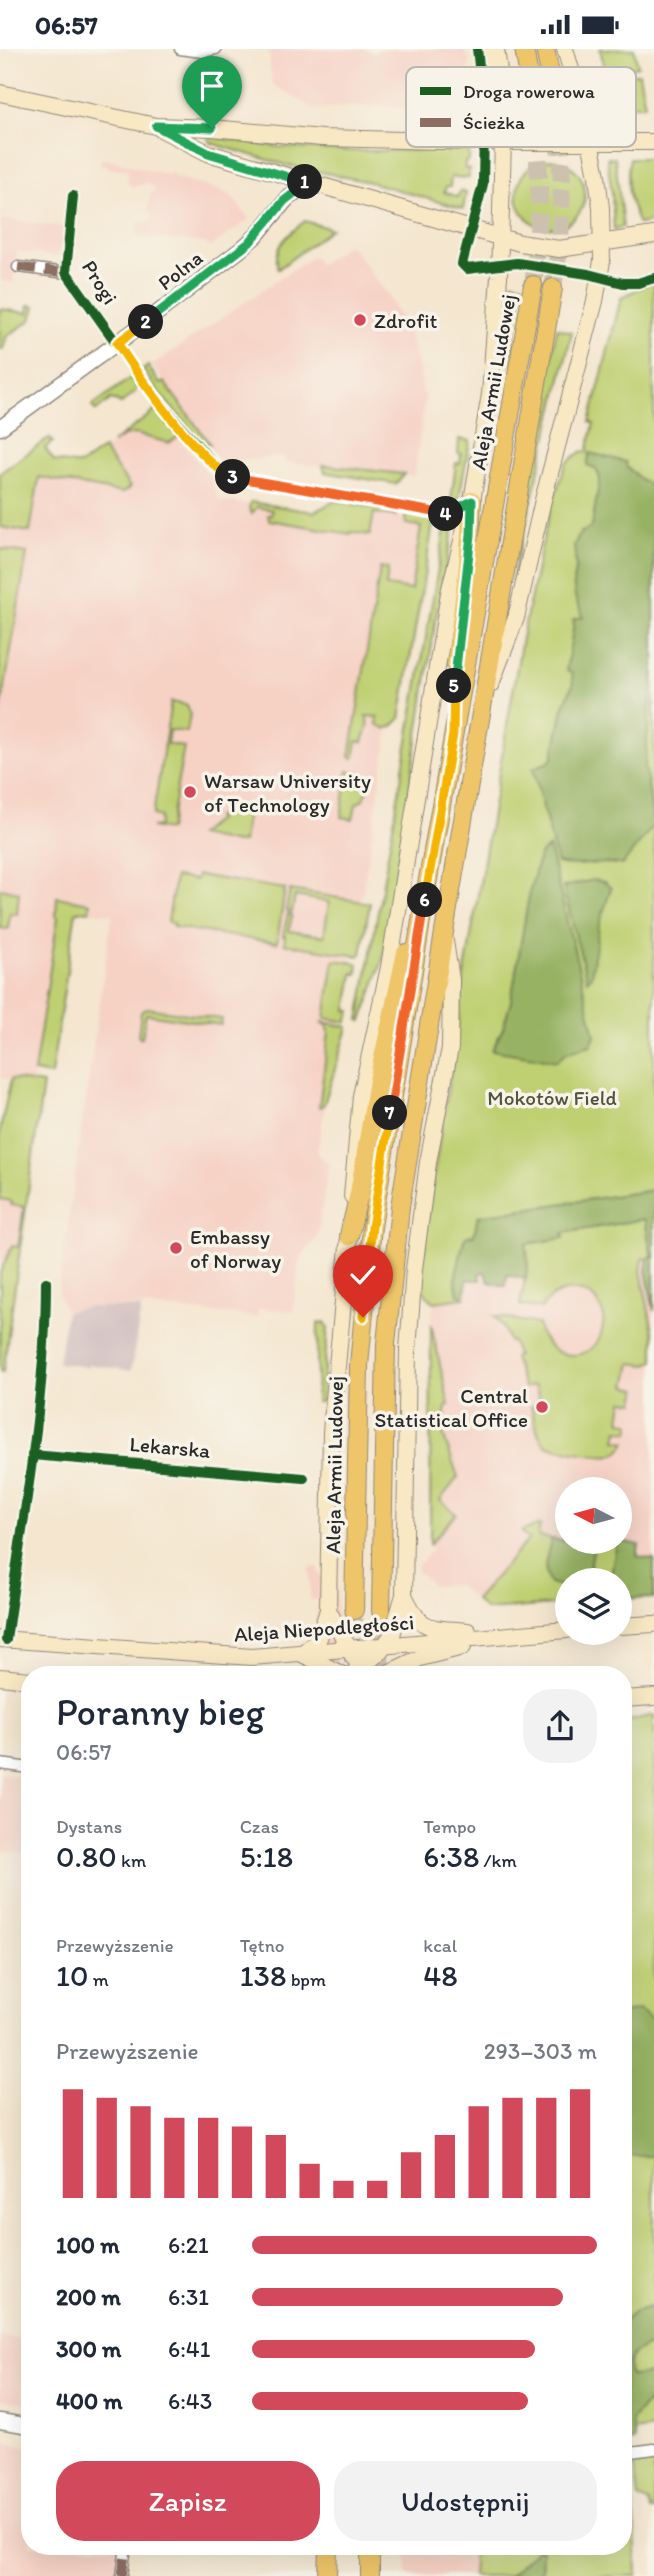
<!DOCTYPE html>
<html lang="pl">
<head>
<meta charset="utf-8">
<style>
	body { margin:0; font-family:Itim,sans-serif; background:#f2f2f3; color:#1f2937; height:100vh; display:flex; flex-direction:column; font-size:26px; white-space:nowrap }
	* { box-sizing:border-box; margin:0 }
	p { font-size:23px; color:#747a83 }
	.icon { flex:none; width:38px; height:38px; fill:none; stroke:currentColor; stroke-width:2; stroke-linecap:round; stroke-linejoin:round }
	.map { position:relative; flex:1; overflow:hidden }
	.details { position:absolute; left:21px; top:1617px; width:611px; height:889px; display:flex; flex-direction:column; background:#fff; border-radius:28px; box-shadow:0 7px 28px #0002 }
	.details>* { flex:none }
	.needle { width:46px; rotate:276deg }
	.tools { position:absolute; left:555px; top:1428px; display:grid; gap:14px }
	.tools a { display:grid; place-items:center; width:77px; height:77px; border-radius:50%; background:#fff; box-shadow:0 7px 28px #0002; font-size:35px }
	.pin { position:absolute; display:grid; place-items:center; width:60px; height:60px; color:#fff; margin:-72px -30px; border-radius:50% 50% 50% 0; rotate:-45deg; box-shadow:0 0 7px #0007 }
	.pin .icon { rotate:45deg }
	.km { position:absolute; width:35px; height:35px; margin:-18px; border-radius:50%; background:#222; color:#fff; font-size:19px; line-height:35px; text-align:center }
	.round { display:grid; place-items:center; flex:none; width:74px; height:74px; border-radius:28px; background:#f2f2f3 }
	.head { display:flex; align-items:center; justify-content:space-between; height:119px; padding:0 35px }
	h1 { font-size:38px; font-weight:600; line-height:52px }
	.figures { display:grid; grid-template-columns:repeat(3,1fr); gap:10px; height:119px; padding:7px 35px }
	.figures div { display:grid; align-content:center }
	.figures b { font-size:30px; font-weight:600 }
	.figures small { font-size:19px; font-weight:400 }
	.figures p { font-size:19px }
	.chart { height:196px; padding:14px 35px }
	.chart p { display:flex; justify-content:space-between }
	.chart svg { width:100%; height:126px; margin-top:7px; stroke:#d1495b; stroke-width:6 }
	.button { display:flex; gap:14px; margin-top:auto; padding:14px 35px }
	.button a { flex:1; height:80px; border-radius:28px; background:#d1495b; color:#fff; font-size:28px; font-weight:600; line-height:80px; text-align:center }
	.button a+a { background:#f2f2f3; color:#1f2937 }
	ul { padding:0 35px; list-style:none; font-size:23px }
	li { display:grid; grid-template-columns:112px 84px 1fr; align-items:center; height:52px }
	li i { height:18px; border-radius:9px; background:#d1495b }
	.status { display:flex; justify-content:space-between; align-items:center; height:49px; padding:0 35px; background:#fff; direction:ltr }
	.status svg { height:19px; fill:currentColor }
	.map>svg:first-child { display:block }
</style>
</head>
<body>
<div class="status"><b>06:57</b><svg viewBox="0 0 49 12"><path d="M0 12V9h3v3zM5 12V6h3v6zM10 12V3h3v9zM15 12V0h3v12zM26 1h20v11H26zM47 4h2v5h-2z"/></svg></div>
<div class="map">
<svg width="654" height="2527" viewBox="0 0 654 2527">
	<rect width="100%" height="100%" fill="#f7f3e8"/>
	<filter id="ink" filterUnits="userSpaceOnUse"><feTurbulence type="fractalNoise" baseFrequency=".0143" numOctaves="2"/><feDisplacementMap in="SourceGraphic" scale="14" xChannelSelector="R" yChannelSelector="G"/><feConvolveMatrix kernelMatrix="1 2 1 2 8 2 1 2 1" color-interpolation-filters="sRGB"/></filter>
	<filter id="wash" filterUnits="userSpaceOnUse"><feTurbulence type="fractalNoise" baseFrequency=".00686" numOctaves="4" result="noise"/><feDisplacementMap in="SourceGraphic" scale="28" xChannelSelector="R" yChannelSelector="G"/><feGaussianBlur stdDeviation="1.57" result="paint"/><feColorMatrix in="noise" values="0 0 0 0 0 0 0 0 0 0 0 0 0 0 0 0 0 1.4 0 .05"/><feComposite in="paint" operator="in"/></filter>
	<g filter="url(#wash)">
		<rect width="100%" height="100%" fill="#f4e6cf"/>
		<g fill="#f6d2c5">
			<path d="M268,0H365L376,5L379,0H463L470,12L469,19L461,28L468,31L470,35L453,50L433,58L407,59L378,56L314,60L272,35Z"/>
			<path d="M104,109L168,126L172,124L175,128L222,142L232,147L249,170L209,199L206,194L137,187L138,176L141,173L151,174L152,164L148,162L150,145L153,143L154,138L147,134L133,138L127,134L128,120H108V117L101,116L100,112Z"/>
			<path d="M0,170L64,178L58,208L17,202L13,234L0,231Z"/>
			<path d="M346,196L351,197L389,247L408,283L417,311L423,345H426L414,427L285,413V407L220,413L152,316L313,207L319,215Z"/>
			<path d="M135,385L169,394L179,387L212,431L218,451L335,467L337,458L422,472L369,806L317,1105L329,1115L317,1189L300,1209L293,1262L258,1260V1268L150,1258H87L66,1263L58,1245L112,865L58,860L33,1033L43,1035L3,1323L2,1326H0V1081L11,1031L0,1029V450L49,412L81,417L124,387Z"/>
			<path d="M654,1141V1511L637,1507L639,1496L620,1492V1440H567V1482L564,1493L538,1487L540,1477L475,1551L458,1536L434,1538L415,1520L433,1499L429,1495L431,1275L434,1253L464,1248L478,1167Z"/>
			<path d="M310,1518H319V1526L337,1528L336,1626H311L318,1551L310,1550Z"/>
			<path d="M0,1725L30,1729V1805L0,1801Z"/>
			<path d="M0,2287L30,2291L28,2354L0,2350Z"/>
			<path d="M0,2393L29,2398L30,2497H121L117,2527H0Z"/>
			<path d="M407,2497H474L472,2527H407Z"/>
		</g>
		<path fill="#d1bfbf" d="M87,1258L141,1259L131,1322L88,1315L87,1318L58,1314L66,1263Z"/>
		<g fill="#bfd072" stroke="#757e4e" stroke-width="2">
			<path d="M600,0H634L638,17L606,24Z"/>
			<path d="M639,24L645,56C625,58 613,49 608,30Z"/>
			<path d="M211,88L280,98L351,102L469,101V112L465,113V120H469V129L451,128L450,138H446L444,143L458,148L460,142L466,144L463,160L374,134L282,115L211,94L208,90Z"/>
			<path d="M607,109H615L623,178L614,180L612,144Z"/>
			<path d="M630,109H654V172L639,175C629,155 625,130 630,109Z"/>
			<circle cx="551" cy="145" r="34"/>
			<path d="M305,172L331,180L278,220C272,197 289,185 305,172Z"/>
			<path d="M654,231V1141L478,1167L464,1249L434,1253L426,1246L421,1235C428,1132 453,1031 464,928L522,589L540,504L551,458L566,414L582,402L587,403L594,375L590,373L621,249Z"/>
			<path d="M512,233L523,235L510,314L509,312Z"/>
			<path d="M29,256L35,257L31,271L7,287L3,300H0V260L28,264Z"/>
			<path d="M557,279L572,283L512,533L554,294Z"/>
			<path d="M148,317L160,335L164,333L210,395L203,394L162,348L143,321Z"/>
			<path d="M132,328L137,337L135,343L121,355L111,350L96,362L92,357Z"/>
			<path d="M156,361L179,387L169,394L135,385L124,387L112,394Z"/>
			<path d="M49,389L53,393L45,399L54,412L80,416L103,400L130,438L123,444L39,428L30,483L0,478V424Z"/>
			<path d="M459,390L470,392L459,449L454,458L450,460L456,414L460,415L461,405L458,404Z"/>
			<path d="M323,416L404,425L396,435L325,423Z"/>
			<path d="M335,452L393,462L396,467L374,464L370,486L351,483L350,485L269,471L268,466H271L272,461L257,458L252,465L249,459L251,453L314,463Z"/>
			<path d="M410,465L432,468L433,475L400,670C393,678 387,683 377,676L378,668L366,667C372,679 365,683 363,693L357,692L354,709L350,708L380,519L388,520L386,537L411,541L421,478L406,475L405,468Z"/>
			<path d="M456,467L438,556L383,910L362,972L359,971L446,474L447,470Z"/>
			<path d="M0,500L27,504L0,667Z"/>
			<path d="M171,653L187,656L190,664L187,683L169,681L167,695L184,698L169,781L151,778L159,777L160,768L153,766Z"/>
			<path d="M348,722L362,724L361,728L366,729C372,739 365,751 356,755L353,770L341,768Z"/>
			<path d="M225,760L247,763L243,793L236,794L198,786L217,771L216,769Z"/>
			<path d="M197,826L285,840L277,894L173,878L174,874L168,873L175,828L196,831Z"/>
			<path d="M0,839L19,843L17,865L10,864L8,880L0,879Z"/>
			<path d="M290,841L370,854L361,905L358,907L284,895L285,887H283L288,865L292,866L289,882L324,887L329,853L295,847L292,863L286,862Z"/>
			<path d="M57,848L90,854L89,862H76L51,1026L34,1023L58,868L56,867Z"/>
			<path d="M334,911L357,914L358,917L357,925L353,924L347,961L351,962L347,973L325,969Z"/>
			<path d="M147,959L222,970L221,976L146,965L142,989H140L138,987L141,963Z"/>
			<path d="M321,973L346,977L348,979L324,1055L321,1058H319L329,983L327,976Z"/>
			<path d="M11,1030L43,1035L3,1323L0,1322V1224L12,1197L18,1198L24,1158L11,1156V1152L0,1150V1081Z"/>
			<path d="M645,1170L652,1209L643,1210L641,1222L654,1287V1312L646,1316L631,1314L626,1337L638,1340L635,1353L623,1352L620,1371L631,1375L629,1383L618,1381L616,1391L626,1393C623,1399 618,1404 611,1406C604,1408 551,1401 544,1394C536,1386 534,1367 531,1358L541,1354L535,1336L524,1339L514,1309L517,1307L512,1292L509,1293L504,1279L494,1267L538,1275C544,1315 598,1317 603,1277C608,1240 559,1228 541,1260L520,1256L528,1214L525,1195L563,1189V1184Z"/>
			<path d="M325,1273L328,1278L321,1353H316L318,1274Z"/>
			<path d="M431,1275L449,1356L446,1358L442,1382L458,1428L440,1451L456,1465L430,1495Z"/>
			<path d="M540,1476L538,1487L563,1492L566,1482L567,1493L620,1492L639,1496L637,1507L654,1511V1549L620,1550V1531H567V1555L486,1561L475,1551L529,1490L523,1486L522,1482Z"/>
			<path d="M654,1666V2380L634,2383L635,2392L623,2394V1673Z"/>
			<path d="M654,2407V2462H651L649,2454L639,2450L633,2410Z"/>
			<path d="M623,2414L627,2420L635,2472L637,2527H541L542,2501L538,2499L509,2527H472L474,2497H623Z"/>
		</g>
		<g fill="#97b264" stroke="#616e48" stroke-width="2">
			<path d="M590,404L626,413V417L641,431L650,436L654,453V610L645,717L654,776L622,816C601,810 579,820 557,814L533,719L549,713L553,708L563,659L573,635L572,624L566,622L574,575L573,570L583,568L575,548L573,531L576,517L574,496L581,483L589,480L592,476L600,429L596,420L587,416Z"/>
			<path d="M549,798L595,986L591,996L567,1003L557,1012L492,1001L503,979L511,952L530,841L540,805Z"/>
			<path d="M593,831L604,833L611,839L599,877L591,927L587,931L563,838Z"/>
			<path d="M654,1141V1262L646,1222L648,1209L652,1208L645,1170L563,1184L564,1189L526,1195L528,1214L526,1230L507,1226L505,1237L489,1233L485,1223L479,1224L480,1231H467L464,1249L458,1245L455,1230L464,1191L467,1187L474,1186L478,1167Z"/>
			<path d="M566,1482L567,1493H595L587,1531H567V1539L550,1534C541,1519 547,1506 552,1490L563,1492Z"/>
			<path d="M620,1492L639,1496L637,1507L654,1511V1549L620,1550V1531H610L617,1493Z"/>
			<path d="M639,1961L654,1972V2107H623V1964Z"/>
			<path d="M654,2257V2296C638,2298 623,2310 631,2327L650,2325L654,2332V2346L632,2371L635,2392L623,2394V2273L635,2262Z"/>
			<path d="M538,2499L542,2501L541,2527H509Z"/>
		</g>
	</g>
	<g filter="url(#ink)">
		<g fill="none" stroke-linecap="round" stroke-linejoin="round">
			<g stroke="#ccc1ae" stroke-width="18" stroke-dasharray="18 9" stroke-linecap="butt">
				<path d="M533,236C542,169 540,117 533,50"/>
				<path d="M553,239L560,193L562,131L555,50"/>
				<path d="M353,1614L354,1561"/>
				<path d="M380,1626L381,1562"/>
			</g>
			<defs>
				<g id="minor">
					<path d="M180,0L202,3L216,0"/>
					<path d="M73,147L66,223L154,347L220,422L233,428L443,465L455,462L472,452"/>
					<path d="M18,218L67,224"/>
					<path d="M32,1406L304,1429"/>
					<path d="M6,1591C22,1472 46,1353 46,1233"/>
					<path d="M0,1715L30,1719"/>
					<path d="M623,2404L654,2400"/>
					<path d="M122,2527L126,2497"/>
				</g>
				<g id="tertiary">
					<path d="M0,379L135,281L240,201L257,186L287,150L307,134"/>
					<path d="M0,2372L30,2377"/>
				</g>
				<g id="secondary">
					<path d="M0,44L156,77L212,79L322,89L484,93H654"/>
					<path d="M159,79L208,104L520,194L559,200L654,186"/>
					<path d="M420,88C481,66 485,66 490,0"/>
					<path d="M491,635L516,569L543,451L595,252L602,212L601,159L597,127L585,68L565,0"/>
					<path d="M352,1147L361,1047L389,918L449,544L472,452L490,345L499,228L503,93V51L496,0"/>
					<path d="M404,1546C422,1584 429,1578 468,1582"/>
					<path d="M328,1561L354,1609L372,1626"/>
					<path d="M620,1577L654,1575"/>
					<path d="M0,1590L252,1608L567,1581"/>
					<path d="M302,1605L319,1589L328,1561L331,1383L350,1176"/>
					<path d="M302,1605L343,1626"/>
					<path d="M351,1626L380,1603L392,1586L404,1546L408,1301L414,1220L428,1113L450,999L451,931L445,892"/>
					<path d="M384,1626L420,1609L463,1598"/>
					<path d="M0,1628L30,1631"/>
					<path d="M623,1650L654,1648"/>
				</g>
				<g id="primary">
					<path d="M524,0L533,50"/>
					<path d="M545,0L555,50"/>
					<path d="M456,615L468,517L472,452"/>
					<path d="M349,1187L359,1145L378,1032L406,904"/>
					<path d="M354,1561L359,1316L372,1178L425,847L533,236"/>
					<path d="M381,1562L386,1295L400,1158L444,883L553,239"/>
					<path d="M327,2527L328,2497"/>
					<path d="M370,2527V2497"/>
				</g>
			</defs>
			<use href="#minor" stroke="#90887d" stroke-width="13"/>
			<use href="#tertiary" stroke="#90887d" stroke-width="17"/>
			<use href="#secondary" stroke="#90887d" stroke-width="18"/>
			<use href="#primary" stroke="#90887d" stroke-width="20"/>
			<use href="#minor" stroke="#fff" stroke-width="10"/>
			<use href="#tertiary" stroke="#fff" stroke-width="14"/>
			<use href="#secondary" stroke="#f8e8c3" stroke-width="16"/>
			<use href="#primary" stroke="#eec569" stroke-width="18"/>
			<g stroke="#8d6e63" stroke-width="9" stroke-dasharray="18 9" stroke-linecap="butt">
				<path d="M18,218L67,224"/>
				<path d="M122,2527L126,2497"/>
			</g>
			<defs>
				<g id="cycleway">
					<path d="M477,0C479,15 482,34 474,48C471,53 466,57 464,62L484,79L483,135L462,215L467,220L517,214L588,225L623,234H638L654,229"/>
					<path d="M73,147L66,223L154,347L220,422L233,428L443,465L455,462L472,452"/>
					<path d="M32,1406L304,1429"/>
					<path d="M6,1591C22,1472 46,1353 46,1233"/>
				</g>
			</defs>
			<use href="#cycleway" stroke="#f7f3e8" stroke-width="15"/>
			<use href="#cycleway" stroke="#1b5e20" stroke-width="10"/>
		</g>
	</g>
	<g fill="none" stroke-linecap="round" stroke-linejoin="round" filter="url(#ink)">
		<defs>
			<path id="split-1" d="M212,79L156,77L208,104L305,133"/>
			<path id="split-2" d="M146,273L249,194L284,152L307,134L305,133"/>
			<path id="split-3" d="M146,273L117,294C135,322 204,420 233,428"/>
			<path id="split-4" d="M233,428L446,465"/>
			<path id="split-5" d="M446,465L472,452L471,486L454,637"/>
			<path id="split-6" d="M425,851L453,685L454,637"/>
			<path id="split-7" d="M390,1064L425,851"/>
			<path id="split-8" d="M363,1268L372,1178L390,1064"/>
		</defs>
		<use href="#split-1" stroke="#fff" stroke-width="14"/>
		<use href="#split-2" stroke="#fff" stroke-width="14"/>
		<use href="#split-3" stroke="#fff" stroke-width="14"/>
		<use href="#split-4" stroke="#fff" stroke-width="14"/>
		<use href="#split-5" stroke="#fff" stroke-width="14"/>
		<use href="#split-6" stroke="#fff" stroke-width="14"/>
		<use href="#split-7" stroke="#fff" stroke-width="14"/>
		<use href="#split-8" stroke="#fff" stroke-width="14"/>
		<use href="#split-1" stroke="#22a559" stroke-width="9"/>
		<use href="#split-2" stroke="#22a559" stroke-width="9"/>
		<use href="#split-3" stroke="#f5b400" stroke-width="9"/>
		<use href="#split-4" stroke="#f0652b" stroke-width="9"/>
		<use href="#split-5" stroke="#22a559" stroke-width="9"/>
		<use href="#split-6" stroke="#f5b400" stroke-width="9"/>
		<use href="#split-7" stroke="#f0652b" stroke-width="9"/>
		<use href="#split-8" stroke="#f5b400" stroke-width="9"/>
	</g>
	<g fill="#d1495b" stroke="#f7f3e8" stroke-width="2.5">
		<circle cx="360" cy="271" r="7"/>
		<circle cx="190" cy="743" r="7"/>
		<circle cx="176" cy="1199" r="7"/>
		<circle cx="542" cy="1358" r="7"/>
	</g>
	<g text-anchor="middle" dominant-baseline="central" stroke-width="7" stroke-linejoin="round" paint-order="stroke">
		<g font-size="21" fill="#2b2b2b" stroke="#f7f3e8">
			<text transform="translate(180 221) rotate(-38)">Polna</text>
			<text transform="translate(100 233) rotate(58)">Progi</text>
			<text transform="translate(493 333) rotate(-80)">Aleja Armii Ludowej</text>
			<text transform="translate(170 1398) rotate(5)">Lekarska</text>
			<text transform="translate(334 1416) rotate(-89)">Aleja Armii Ludowej</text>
			<text transform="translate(324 1579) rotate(-4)">Aleja Niepodległości</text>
		</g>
		<g font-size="21" fill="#2b2b2b" stroke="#f7f3e8" text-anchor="start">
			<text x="374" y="271">Zdrofit</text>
			<text x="204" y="731">Warsaw University<tspan x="204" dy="24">of Technology</tspan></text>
			<text x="190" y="1187">Embassy<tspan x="190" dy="24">of Norway</tspan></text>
			<text x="528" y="1346" text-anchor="end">Central<tspan x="528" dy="24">Statistical Office</tspan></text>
		</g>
		<g font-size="21" fill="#50543d" stroke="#f7f3e8">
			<text x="552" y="1048">Mokotów Field</text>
		</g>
	</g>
	<rect x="406" y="18" width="230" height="80" rx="10" fill="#f7f3e8" stroke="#bab7af" stroke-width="2"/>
	<rect x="420" y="38" width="31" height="8" fill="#1b5e20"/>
	<rect x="420" y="69" width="31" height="9" fill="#8d6e63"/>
	<g font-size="19" fill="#2b2b2b">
		<text x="463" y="49">Droga rowerowa</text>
		<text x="463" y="80">Ścieżka</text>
	</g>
</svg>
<div class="tools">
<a><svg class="needle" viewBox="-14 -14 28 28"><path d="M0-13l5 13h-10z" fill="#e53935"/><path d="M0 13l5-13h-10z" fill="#747a83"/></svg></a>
<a><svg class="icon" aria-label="layers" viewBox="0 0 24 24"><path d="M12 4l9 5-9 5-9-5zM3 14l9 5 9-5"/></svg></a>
</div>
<div class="pin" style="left:212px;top:79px;background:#1e9e55"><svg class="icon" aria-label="arrive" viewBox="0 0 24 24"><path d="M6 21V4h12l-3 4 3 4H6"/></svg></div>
<div class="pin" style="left:363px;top:1268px;background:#d93025"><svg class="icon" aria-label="check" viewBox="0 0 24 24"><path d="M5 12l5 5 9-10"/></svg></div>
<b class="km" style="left:305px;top:133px">1</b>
<b class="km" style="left:146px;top:273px">2</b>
<b class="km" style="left:233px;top:428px">3</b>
<b class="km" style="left:446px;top:465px">4</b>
<b class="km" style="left:454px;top:637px">5</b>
<b class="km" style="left:425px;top:851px">6</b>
<b class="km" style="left:390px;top:1064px">7</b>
<section class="details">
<div class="head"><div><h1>Poranny bieg</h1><p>06:57</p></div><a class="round"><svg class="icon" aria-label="share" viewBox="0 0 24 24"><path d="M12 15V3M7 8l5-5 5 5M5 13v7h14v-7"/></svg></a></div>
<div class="figures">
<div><p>Dystans</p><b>0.80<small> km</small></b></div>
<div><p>Czas</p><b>5:18</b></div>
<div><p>Tempo</p><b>6:38<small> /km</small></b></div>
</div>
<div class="figures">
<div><p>Przewyższenie</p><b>10<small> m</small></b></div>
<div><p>Tętno</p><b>138<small> bpm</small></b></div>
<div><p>kcal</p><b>48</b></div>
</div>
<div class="chart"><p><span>Przewyższenie</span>293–303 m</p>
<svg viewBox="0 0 160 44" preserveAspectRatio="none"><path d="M5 44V6M15 44V9M25 44V12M35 44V16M45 44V16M55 44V19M65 44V22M75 44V32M85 44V38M95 44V38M105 44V28M115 44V22M125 44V12M135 44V9M145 44V9M155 44V6"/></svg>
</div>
<ul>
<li><b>100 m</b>6:21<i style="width:100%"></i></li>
<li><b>200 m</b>6:31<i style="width:90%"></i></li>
<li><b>300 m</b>6:41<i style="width:82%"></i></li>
<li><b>400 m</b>6:43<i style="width:80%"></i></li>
</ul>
<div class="button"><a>Zapisz</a><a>Udostępnij</a></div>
</section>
</div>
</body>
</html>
